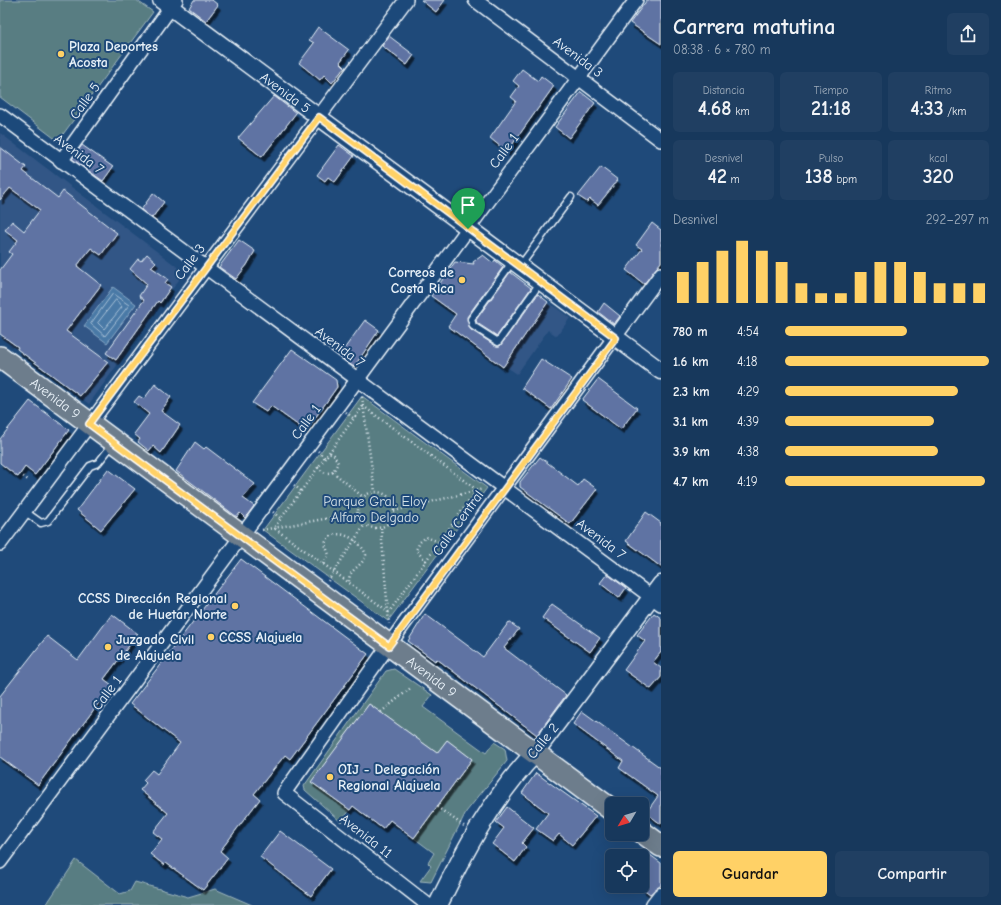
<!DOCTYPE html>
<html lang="es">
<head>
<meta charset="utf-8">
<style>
	body { margin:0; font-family:"Comic Neue",sans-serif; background:#203f62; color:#f1f3f6; height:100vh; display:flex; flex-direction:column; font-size:15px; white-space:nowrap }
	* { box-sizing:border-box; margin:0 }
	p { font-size:13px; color:#9eacbb }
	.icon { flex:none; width:22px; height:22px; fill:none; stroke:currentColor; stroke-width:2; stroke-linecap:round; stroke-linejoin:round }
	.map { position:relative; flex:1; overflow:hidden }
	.sheet { display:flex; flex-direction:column; background:#17385c; width:340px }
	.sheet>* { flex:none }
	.needle { width:26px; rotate:232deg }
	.buttons { position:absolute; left:605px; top:797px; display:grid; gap:8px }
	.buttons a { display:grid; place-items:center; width:44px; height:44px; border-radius:6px; background:#17385c; box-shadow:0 4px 16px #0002,0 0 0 1px #365272; font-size:20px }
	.pin { position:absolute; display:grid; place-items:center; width:34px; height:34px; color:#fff; margin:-41px -17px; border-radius:50% 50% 50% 0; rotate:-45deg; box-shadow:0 0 4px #0007 }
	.pin .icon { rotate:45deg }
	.round { display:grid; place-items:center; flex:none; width:42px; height:42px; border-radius:6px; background:#203f62 }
	.summary { display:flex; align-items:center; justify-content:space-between; height:68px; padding:0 12px }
	h1 { font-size:22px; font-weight:700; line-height:30px }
	.metrics { display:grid; grid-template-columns:repeat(3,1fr); gap:6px; height:68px; padding:4px 12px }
	.metrics div { display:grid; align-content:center; border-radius:6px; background:#203f62; text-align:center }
	.metrics b { font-size:20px; font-weight:700 }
	.metrics small { font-size:11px; font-weight:400 }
	.metrics p { font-size:11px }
	.chart { height:112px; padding:8px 12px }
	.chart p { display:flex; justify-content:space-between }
	.chart svg { width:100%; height:72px; margin-top:4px; stroke:#ffd166; stroke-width:6 }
	.action { display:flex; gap:8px; margin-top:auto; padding:8px 12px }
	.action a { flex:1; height:46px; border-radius:6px; background:#ffd166; color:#111; font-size:16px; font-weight:700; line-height:46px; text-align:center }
	.action a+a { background:#203f62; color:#f1f3f6 }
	ul { padding:0 12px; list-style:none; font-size:13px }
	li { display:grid; grid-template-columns:64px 48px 1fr; align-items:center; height:30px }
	li i { height:10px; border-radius:5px; background:#ffd166 }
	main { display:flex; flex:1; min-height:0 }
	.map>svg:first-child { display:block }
</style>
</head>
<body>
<main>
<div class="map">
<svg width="661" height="905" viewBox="0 0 661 905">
	<defs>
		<filter id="shadow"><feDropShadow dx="2.5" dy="4.5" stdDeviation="0" flood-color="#0009"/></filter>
	</defs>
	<rect width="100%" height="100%" fill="#1f4a7a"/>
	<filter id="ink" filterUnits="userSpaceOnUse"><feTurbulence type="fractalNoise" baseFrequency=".025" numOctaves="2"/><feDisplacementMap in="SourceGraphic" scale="8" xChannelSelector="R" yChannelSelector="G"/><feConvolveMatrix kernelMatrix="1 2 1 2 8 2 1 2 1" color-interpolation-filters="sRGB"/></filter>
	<g filter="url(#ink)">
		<g fill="#325686">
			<path d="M0,133L180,269L181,277L89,404L0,337Z"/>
			<path d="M548,302L570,318L557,336L548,330L517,374L504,365Z"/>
		</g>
		<g fill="#597d82" stroke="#a0b7bd">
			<path d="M0,0H136L153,12L58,141L0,97Z"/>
			<path d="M362,396L487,488L388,621L263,530Z"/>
			<path d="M394,669L432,695L423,707L486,753L494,742L505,749L507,761L466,812L431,882L420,881L431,866L428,863L434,853L414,838L472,759L447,740L437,753L369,704L312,782L350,810L341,822L305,790L304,786L386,671Z"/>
			<path d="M76,860L120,894L130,891L135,882L188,897L215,889L252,905H46Z"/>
		</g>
		<path fill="#4979a6" stroke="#89a9c7" d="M113,287L136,304L107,343L84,326Z"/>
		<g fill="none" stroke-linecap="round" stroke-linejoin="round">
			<g stroke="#a8c1d7" stroke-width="1">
				<path d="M113,294L129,305L105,336L91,324Z"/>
				<path d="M116,300L122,307L104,329L98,323Z"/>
			</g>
		</g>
		<g fill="#5e73a3" stroke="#e8f1f8" filter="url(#shadow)">
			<path d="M194,0H212L218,5L206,21L189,8Z"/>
			<path d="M421,0H445L436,12Z"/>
			<path d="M647,0H661V44L630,23Z"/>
			<path d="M318,27L349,50L340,62L345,67L332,83L324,75L320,80L299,63L314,43L309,40Z"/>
			<path d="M389,36L414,55L407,65L382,46Z"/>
			<path d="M522,69L538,81L541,76L554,86L507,152L490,138L516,101L511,97L519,86L513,81Z"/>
			<path d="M581,92L595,103L569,138L555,127Z"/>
			<path d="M274,96L296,113L262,157L238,138Z"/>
			<path d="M82,145L113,167L103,181L72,159Z"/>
			<path d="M339,145L354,156L335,182L328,177L325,181L317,175Z"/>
			<path d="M0,147L26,167L23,171L58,198L63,191L117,233L101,255L91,248L77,266L101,285L66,331L108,362L80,396L17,349L18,347L0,334V270L12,254L9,252L18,240L5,230L12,221L24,231L40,210L10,188L0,200Z"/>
			<path d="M601,167L618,180L598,205L590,199L587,202L578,196Z"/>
			<path d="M153,193L164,202L152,218L141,210Z"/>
			<path d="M652,223L661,230V262L644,284L626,270L642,249L636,245Z"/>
			<path d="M239,240L255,251L247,265L236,279L219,267Z"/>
			<path d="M147,254L156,262L151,267L168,279L165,283L171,287L160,303L158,301L116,360L106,353L144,300L139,296L147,284L130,269L138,259L141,261Z"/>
			<path d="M483,255L493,263L495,260L503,267L467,317L471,330L496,346H500L538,294L548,302L503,367L448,326L456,314L431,296L455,262L474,264L473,262Z"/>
			<path d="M510,272L531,288L497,336L477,323L476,320Z"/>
			<path d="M604,303L620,316L614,324L598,312Z"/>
			<path d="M365,320L379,330L354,367L339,356Z"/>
			<path d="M292,349L336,380L337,387L306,431L271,406L266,412L252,403Z"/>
			<path d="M541,359L572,379L551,409L522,388Z"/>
			<path d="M598,379L637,408L621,429L582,400Z"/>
			<path d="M155,384L171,397L161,411L180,425L161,453L153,446L149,451L138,442L140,439L134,434L149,414L134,402L139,396L144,399Z"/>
			<path d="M30,401L69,430L35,475L25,467L18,477L0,463V439Z"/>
			<path d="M195,442L204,449L206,447L255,484L243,498L254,506L245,518L240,513L237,517L176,471Z"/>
			<path d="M540,457L578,486L583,479L597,489L570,524L520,487V482Z"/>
			<path d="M108,469L135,489L101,530L77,510Z"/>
			<path d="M646,512L661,523V567L626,541Z"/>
			<path d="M241,559L368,654L290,759L285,755L254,794L260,799L220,851L228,858L203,890L166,863L164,865L150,854L162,839L153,832L168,813L140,790L146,783L143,780L152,770L157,774L180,743L130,704Z"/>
			<path d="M607,574L626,588L619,598L600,583Z"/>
			<path d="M552,604L600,638L590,652L542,618Z"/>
			<path d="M654,613L661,618V652L653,662L661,668V677L651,689L624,670L645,641L637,635Z"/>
			<path d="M112,614L138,634L104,679L112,685L38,785L0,757V696L47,636L78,660Z"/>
			<path d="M425,614L483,657L509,622L519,629L504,648L566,695L537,735L437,659L435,661L408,641Z"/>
			<path d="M369,704L437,753L447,740L472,759L414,838L390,820L383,829L353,806L350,810L311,782Z"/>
			<path d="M582,711L661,768V824L646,813L658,796L619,768L623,761L573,724Z"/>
			<path d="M536,773L596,816L572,845L559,834L553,841L536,829L548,813L522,793Z"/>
			<path d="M507,807L534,828L522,843L526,847L515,862L492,844L504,828L496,822Z"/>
			<path d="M280,831L331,869L311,896L260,857Z"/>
			<path d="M642,849L661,863V885L650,894L642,888Z"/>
		</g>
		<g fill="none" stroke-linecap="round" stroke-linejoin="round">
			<defs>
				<g id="service">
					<path d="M513,261L471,319L473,326L498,342L540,283"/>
					<path d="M520,266L571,197"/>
					<path d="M24,511L41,523L48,521L90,466L98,463L113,444"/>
				</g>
				<g id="minor">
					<path d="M475,0L661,140"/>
					<path d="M0,115L661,604"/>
					<path d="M61,161L176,0"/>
					<path d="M0,544L406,0"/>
					<path d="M0,862L357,380L636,0"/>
					<path d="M428,905L284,793L401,628L661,274"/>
				</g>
				<g id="tertiary">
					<path id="s1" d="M161,0L661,371"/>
					<path d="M535,753L661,584"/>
					<path d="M654,905L661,896"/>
				</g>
				<path id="secondary" d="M438,905C465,850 492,798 535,753"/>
				<g id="primary">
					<path id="s2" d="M0,357L612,810"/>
					<path d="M642,832L661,846"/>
				</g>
			</defs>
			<use href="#service" stroke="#e8f1f8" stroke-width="9"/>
			<use href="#minor" stroke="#e8f1f8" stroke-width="16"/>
			<use href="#tertiary" stroke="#e8f1f8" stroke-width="19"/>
			<use href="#secondary" stroke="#e8f1f8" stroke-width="21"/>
			<use href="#primary" stroke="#e8f1f8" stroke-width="24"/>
			<g stroke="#e8f1f8" stroke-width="2.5" stroke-dasharray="1 3" stroke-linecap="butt">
				<path d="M362,397L375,492"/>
				<path d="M363,406L477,490L389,612L274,528Z"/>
				<path d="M346,412L354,419"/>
				<path d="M318,451L325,458"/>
				<path d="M318,467C323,473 326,474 333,472L338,463L334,455L329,452"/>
				<path d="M333,472L363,497"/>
				<path d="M20,474L28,480"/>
				<path d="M294,485L301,491"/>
				<circle cx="376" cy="510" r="18"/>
				<path d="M394,511L483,489"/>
				<path d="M273,512L281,519"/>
				<path d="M381,528L389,624"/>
				<path d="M262,530L358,513"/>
				<path d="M426,561L416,550L420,542L426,537L439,542L446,548"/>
				<path d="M323,564L329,555L325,544C333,523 362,540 366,555C362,568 348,568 349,583"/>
				<path d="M328,581L365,524"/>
				<path d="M381,712L412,687"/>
				<path d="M437,807L464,826"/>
			</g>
			<use href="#service" stroke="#1f4a7a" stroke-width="6"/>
			<use href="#minor" stroke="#1f4a7a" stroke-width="13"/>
			<use href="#tertiary" stroke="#1f4a7a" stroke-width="16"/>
			<use href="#secondary" stroke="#1f4a7a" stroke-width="18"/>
			<use href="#primary" stroke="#6d7d8c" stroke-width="21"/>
		</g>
	</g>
	<g fill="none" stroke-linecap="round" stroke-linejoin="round" filter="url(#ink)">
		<defs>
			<path id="route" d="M319,117L616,338L389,646L89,424Z"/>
		</defs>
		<use href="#route" stroke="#fff" stroke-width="8"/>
		<use href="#route" stroke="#ffd166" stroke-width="5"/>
	</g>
	<g fill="#ffd166" stroke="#1f4a7a" stroke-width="1.5">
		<circle cx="61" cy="54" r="4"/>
		<circle cx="462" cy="280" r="4"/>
		<circle cx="235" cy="606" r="4"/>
		<circle cx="211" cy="637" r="4"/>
		<circle cx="108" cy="647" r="4"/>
		<circle cx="330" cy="777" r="4"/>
	</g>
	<g text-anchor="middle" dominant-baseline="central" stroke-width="4" stroke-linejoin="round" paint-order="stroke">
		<g font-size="14" font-weight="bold" fill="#e8f1f8" stroke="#1f4a7a" text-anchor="start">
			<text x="69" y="46">Plaza Deportes<tspan x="69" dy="16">Acosta</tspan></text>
			<text x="454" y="272" text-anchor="end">Correos de<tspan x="454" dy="16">Costa Rica</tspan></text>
			<text x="227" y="598" text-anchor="end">CCSS Dirección Regional<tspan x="227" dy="16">de Huetar Norte</tspan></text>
			<text x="219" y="637">CCSS Alajuela</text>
			<text x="116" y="639">Juzgado Civil<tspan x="116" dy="16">de Alajuela</tspan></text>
			<text x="338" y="769">OIJ - Delegación<tspan x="338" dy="16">Regional Alajuela</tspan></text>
		</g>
		<g font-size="14" fill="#e8f1f8" stroke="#1f4a7a">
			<text transform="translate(578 57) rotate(37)">Avenida 3</text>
			<text stroke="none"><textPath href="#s1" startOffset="155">Avenida 5</textPath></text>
			<text transform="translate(85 101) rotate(-54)">Calle 5</text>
			<text transform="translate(504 151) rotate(-54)">Calle 1</text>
			<text transform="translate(79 154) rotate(36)">Avenida 7</text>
			<text transform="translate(190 262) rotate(-53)">Calle 3</text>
			<text transform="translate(340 347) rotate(37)">Avenida 7</text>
			<text stroke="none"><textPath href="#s2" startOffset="69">Avenida 9</textPath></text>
			<text transform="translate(306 422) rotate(-54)">Calle 1</text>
			<text transform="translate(458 523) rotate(-54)">Calle Central</text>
			<text transform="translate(601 539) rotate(37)">Avenida 7</text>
			<text stroke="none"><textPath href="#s2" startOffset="537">Avenida 9</textPath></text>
			<text transform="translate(107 693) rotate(-53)">Calle 1</text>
			<text transform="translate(543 741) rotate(-51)">Calle 2</text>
			<text transform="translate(366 836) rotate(38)">Avenida 11</text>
		</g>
		<g font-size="14" fill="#d3e0e6" stroke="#1f4a7a">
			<text x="375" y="501">Parque Gral. Eloy<tspan x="375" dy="16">Alfaro Delgado</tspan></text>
		</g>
	</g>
</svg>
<div class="buttons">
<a><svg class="needle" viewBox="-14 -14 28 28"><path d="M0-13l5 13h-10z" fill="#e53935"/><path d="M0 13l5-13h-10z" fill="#9eacbb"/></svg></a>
<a><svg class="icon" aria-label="locate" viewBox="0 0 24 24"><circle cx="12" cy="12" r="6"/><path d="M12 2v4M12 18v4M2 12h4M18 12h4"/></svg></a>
</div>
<div class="pin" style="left:468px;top:229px;background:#1e9e55"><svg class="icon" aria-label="arrive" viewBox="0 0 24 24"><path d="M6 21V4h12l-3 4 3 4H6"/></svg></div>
</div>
<section class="sheet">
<div class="summary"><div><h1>Carrera matutina</h1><p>08:38 · 6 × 780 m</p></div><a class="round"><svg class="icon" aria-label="share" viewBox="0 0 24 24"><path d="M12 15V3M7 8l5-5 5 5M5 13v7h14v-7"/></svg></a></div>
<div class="metrics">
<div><p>Distancia</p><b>4.68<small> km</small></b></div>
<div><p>Tiempo</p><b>21:18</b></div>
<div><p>Ritmo</p><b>4:33<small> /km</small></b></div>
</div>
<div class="metrics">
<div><p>Desnivel</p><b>42<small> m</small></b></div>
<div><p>Pulso</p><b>138<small> bpm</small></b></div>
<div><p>kcal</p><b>320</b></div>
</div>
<div class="chart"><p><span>Desnivel</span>292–297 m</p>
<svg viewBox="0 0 160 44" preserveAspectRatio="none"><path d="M5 44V25M15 44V19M25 44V12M35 44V6M45 44V12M55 44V19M65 44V32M75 44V38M85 44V38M95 44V25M105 44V19M115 44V19M125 44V25M135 44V32M145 44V32M155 44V32"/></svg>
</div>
<ul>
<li><b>780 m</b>4:54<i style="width:60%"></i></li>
<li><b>1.6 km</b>4:18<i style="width:100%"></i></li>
<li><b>2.3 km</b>4:29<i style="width:85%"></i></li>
<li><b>3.1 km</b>4:39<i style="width:73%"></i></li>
<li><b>3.9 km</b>4:38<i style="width:75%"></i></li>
<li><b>4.7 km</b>4:19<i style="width:98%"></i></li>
</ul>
<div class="action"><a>Guardar</a><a>Compartir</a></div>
</section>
</main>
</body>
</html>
